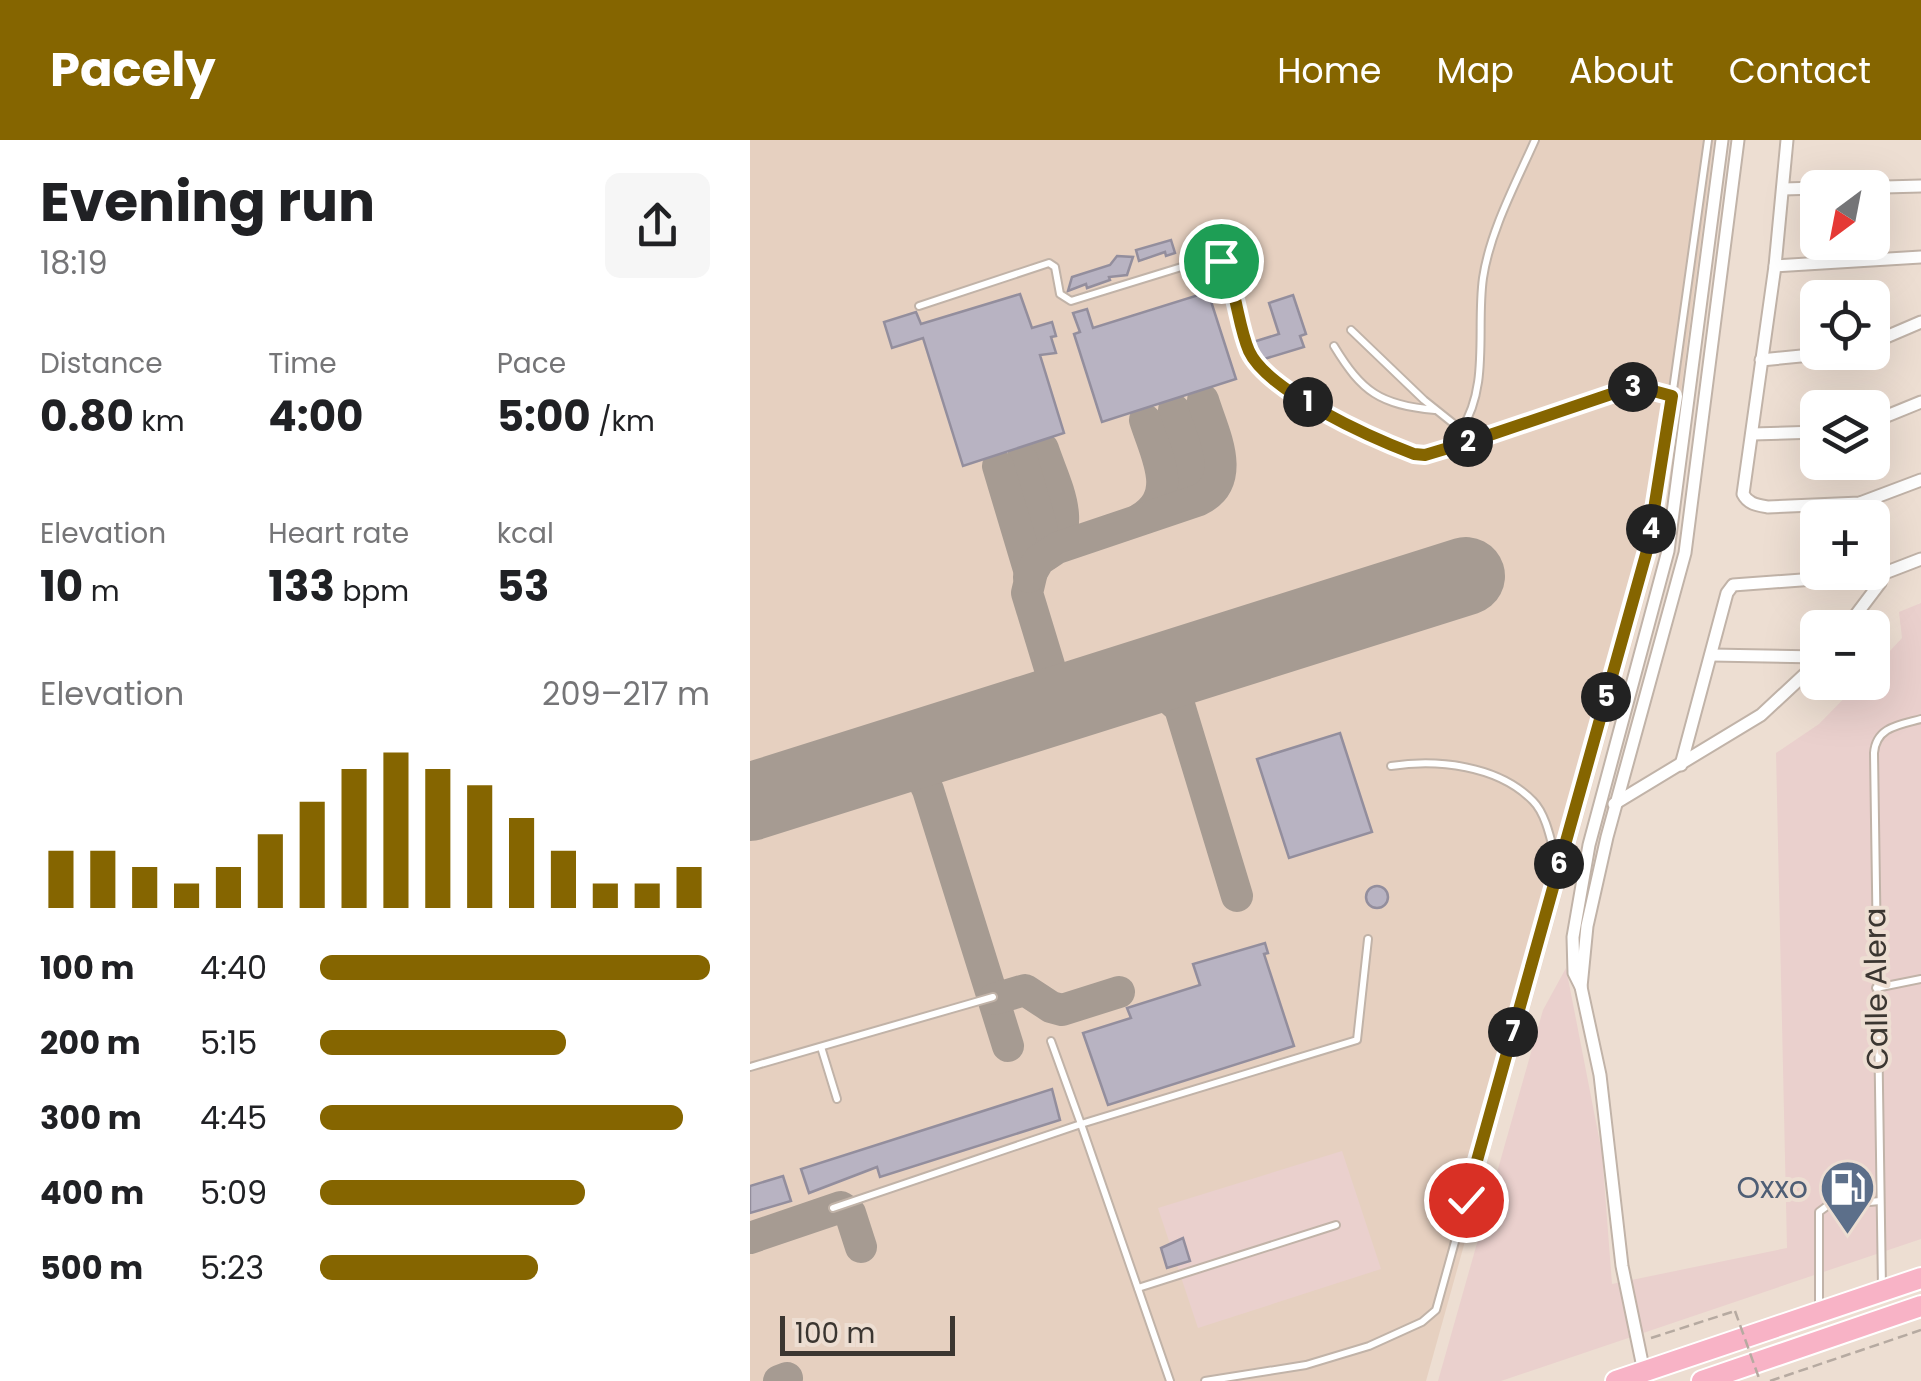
<!DOCTYPE html>
<html lang="en">
<head>
<meta charset="utf-8">
<style>
	body { margin:0; font-family:Poppins,sans-serif; background:#f6f6f6; color:#202124; height:100vh; display:flex; flex-direction:column; font-size:38px; white-space:nowrap }
	* { box-sizing:border-box; margin:0 }
	p { font-size:32px; color:#757577 }
	.icon { flex:none; width:55px; height:55px; fill:none; stroke:currentColor; stroke-width:2; stroke-linecap:round; stroke-linejoin:round }
	.map { position:relative; flex:1; overflow:hidden }
	.details { display:flex; flex-direction:column; background:#fff; width:750px }
	.details>* { flex:none }
	.needle { width:65px; rotate:212deg }
	.fabs { position:absolute; left:1050px; top:30px; display:grid; gap:20px }
	.fabs a { display:grid; place-items:center; width:90px; height:90px; border-radius:15px; background:#fff; box-shadow:0 10px 40px #0002; font-size:50px }
	.scale { position:absolute; left:30px; bottom:25px; width:175px; box-sizing:border-box; padding-left:10px; border:5px solid #3b3631; border-top:0; font-size:28px; line-height:35px; white-space:nowrap; color:#3b3631; -webkit-text-stroke:8px #edded2; paint-order:stroke }
	.pin { position:absolute; display:grid; place-items:center; width:85px; height:85px; color:#fff; margin:-42px; border:5px solid #fff; border-radius:50%; box-shadow:0 2px 10px #0007 }
	.km { position:absolute; width:50px; height:50px; margin:-25px; border-radius:50%; background:#222; color:#fff; font-size:28px; line-height:50px; text-align:center }
	.round { display:grid; place-items:center; flex:none; width:105px; height:105px; border-radius:15px; background:#f6f6f6 }
	.overview { display:flex; align-items:center; justify-content:space-between; height:170px; padding:0 40px }
	h1 { font-size:55px; font-weight:700; line-height:75px }
	.figures { display:grid; grid-template-columns:repeat(3,1fr); gap:15px; height:170px; padding:10px 40px }
	.figures div { display:grid; align-content:center }
	.figures b { font-size:42px; font-weight:700 }
	.figures small { font-size:28px; font-weight:400 }
	.figures p { font-size:28px }
	.chart { height:280px; padding:20px 40px }
	.chart p { display:flex; justify-content:space-between }
	.chart svg { width:100%; height:180px; margin-top:10px; stroke:#856500; stroke-width:6 }
	ul { padding:0 40px; list-style:none; font-size:32px }
	li { display:grid; grid-template-columns:160px 120px 1fr; align-items:center; height:75px }
	li i { height:25px; border-radius:12px; background:#856500 }
	header { display:flex; align-items:center; gap:60px; box-sizing:border-box; height:140px; padding:0 50px; background:#856500; color:#fff }
	header strong { font-size:48px }
	nav { display:flex; gap:55px; margin-inline-start:auto; font-size:35px }
	main { display:flex; flex:1; min-height:0 }
	.map>svg:first-child { display:block }
</style>
</head>
<body>
<header>
<strong>Pacely</strong>
<nav><a>Home</a><a>Map</a><a>About</a><a>Contact</a></nav>
</header>
<main>
<section class="details">
<div class="overview"><div><h1>Evening run</h1><p>18:19</p></div><a class="round"><svg class="icon" aria-label="share" viewBox="0 0 24 24"><path d="M12 15V3M7 8l5-5 5 5M5 13v7h14v-7"/></svg></a></div>
<div class="figures">
<div><p>Distance</p><b>0.80<small> km</small></b></div>
<div><p>Time</p><b>4:00</b></div>
<div><p>Pace</p><b>5:00<small> /km</small></b></div>
</div>
<div class="figures">
<div><p>Elevation</p><b>10<small> m</small></b></div>
<div><p>Heart rate</p><b>133<small> bpm</small></b></div>
<div><p>kcal</p><b>53</b></div>
</div>
<div class="chart"><p><span>Elevation</span>209–217 m</p>
<svg viewBox="0 0 160 44" preserveAspectRatio="none"><path d="M5 44V30M15 44V30M25 44V34M35 44V38M45 44V34M55 44V26M65 44V18M75 44V10M85 44V6M95 44V10M105 44V14M115 44V22M125 44V30M135 44V38M145 44V38M155 44V34"/></svg>
</div>
<ul>
<li><b>100 m</b>4:40<i style="width:100%"></i></li>
<li><b>200 m</b>5:15<i style="width:63%"></i></li>
<li><b>300 m</b>4:45<i style="width:93%"></i></li>
<li><b>400 m</b>5:09<i style="width:68%"></i></li>
<li><b>500 m</b>5:23<i style="width:56%"></i></li>
</ul>
</section>
<div class="map">
<svg width="1171" height="1241" viewBox="0 0 1171 1241">
	<rect width="100%" height="100%" fill="#edded2"/>
	<path fill="#e6d0c0" d="M0,0H964L929,267L903,428L676,1241H0Z"/>
	<g fill="#ead0cd">
		<path d="M1171,463V1099L751,1241H688L793,870L816,828L852,1013L862,1144L1037,1108L1026,613L1069,584L1109,543L1122,542L1123,529L1152,498L1149,472Z"/>
		<path d="M592,1011L631,1129L448,1188L408,1068Z"/>
	</g>
	<g fill="none" stroke-linecap="round" stroke-linejoin="round">
		<g stroke="#a69b92" stroke-width="32">
			<path d="M424,270C433,299 459,345 427,367"/>
			<path d="M293,309C304,343 330,386 297,414"/>
			<path d="M272,320L292,389L277,453L305,545L299,564L288,571"/>
			<path d="M248,326L280,433"/>
			<path d="M390,379C430,355 406,315 395,280"/>
			<path d="M279,437L289,420L307,408L449,360C489,340 463,293 453,260"/>
			<path d="M381,543L409,549L430,568L487,756"/>
			<path d="M138,619C161,615 169,631 178,650L258,906"/>
			<path d="M244,859L275,850L301,867L312,870L369,852"/>
			<path d="M0,1098L91,1067L100,1073L111,1107"/>
			<path d="M29,1241L37,1238"/>
		</g>
		<path stroke="#a69b92" stroke-width="78" d="M0,662L716,436"/>
	</g>
	<g fill="#b8b3c2" stroke="#938e9d" stroke-width="2.5">
		<path d="M421,100L425,113L416,116L415,112L389,121L386,110Z"/>
		<path d="M367,116L383,117L377,135L359,137L360,140L337,148L336,144L318,151L322,137L360,125Z"/>
		<path d="M458,152L486,239L352,282L324,194L330,192L323,173L337,169L343,188Z"/>
		<path d="M270,154L282,188L302,182L306,196L301,197L306,213L290,215L314,293L213,326L173,198L142,208L134,182L166,172L171,184Z"/>
		<path d="M543,155L556,194L550,196L554,207L514,219L503,202L529,194L519,163Z"/>
		<path d="M590,593L622,692L539,718L507,619Z"/>
		<circle cx="627" cy="757" r="11"/>
		<path d="M515,803L518,813L514,814L544,906L358,965L333,893L381,878L377,868L450,845L443,824Z"/>
		<path d="M302,949L310,980L130,1037L127,1027L59,1053L51,1029Z"/>
		<path d="M33,1036L41,1061L0,1073V1046Z"/>
		<path d="M433,1098L440,1121L417,1128L411,1108Z"/>
	</g>
	<g fill="none" stroke-linecap="round" stroke-linejoin="round">
		<defs>
			<g id="service">
				<path d="M169,166L299,123L305,127L310,154L321,161L464,117L475,126C483,154 487,190 502,215C525,255 620,296 664,314L675,315L725,300L885,247L922,257L898,407L686,1170L672,1182L619,1206L556,1225L455,1241"/>
				<path d="M601,190L674,260L724,300"/>
				<path d="M584,206C612,252 630,265 685,270"/>
				<path d="M922,257L958,0"/>
				<path d="M711,290C740,246 726,188 733,138C740,91 766,43 785,0"/>
				<path d="M641,626C687,619 748,625 783,661C798,676 802,708 808,727"/>
				<path d="M1126,848L1171,839"/>
				<path d="M71,907L87,959"/>
				<path d="M0,927L243,857"/>
				<path d="M83,1068L331,984L301,901"/>
				<path d="M388,1148L586,1085"/>
				<path d="M1132,1149L1124,613C1126,587 1149,585 1171,579"/>
				<path d="M1069,1166V1072L1077,1066L1130,1061"/>
				<path d="M420,1241L331,984L607,900L618,799"/>
			</g>
			<g id="minor">
				<path d="M1037,0L1025,126L993,354C998,364 1007,365 1018,367L1110,363L1171,340"/>
				<path d="M1098,48L1171,46"/>
				<path d="M1033,49L1068,48"/>
				<path d="M1025,126L1171,117"/>
				<path d="M1122,203L1171,182"/>
				<path d="M1011,220L1092,212"/>
				<path d="M1122,282L1171,262"/>
				<path d="M1002,294L1068,292"/>
				<path d="M1110,363L1115,378"/>
				<path d="M1096,488L1130,443L1132,434L1122,402"/>
				<path d="M961,515L1068,517"/>
				<path d="M931,625L977,453L983,445L1132,434L1171,419"/>
				<path d="M864,664L1011,575L1068,522"/>
				<path d="M831,847L837,786L857,697L935,413L988,0"/>
				<path d="M894,1232L872,1126L850,935L831,847L824,833L823,797L839,705L918,411L972,0"/>
			</g>
			<g id="trunk">
				<path d="M866,1241L1171,1138"/>
				<path d="M952,1241L1171,1166"/>
			</g>
		</defs>
		<use href="#service" stroke="#c1b3a8" stroke-width="10"/>
		<use href="#minor" stroke="#c1b3a8" stroke-width="15"/>
		<use href="#trunk" stroke="#fff" stroke-width="24"/>
		<g stroke="#b6aaa1" stroke-width="2.5" stroke-dasharray="10 5" stroke-linecap="butt">
			<path d="M901,1198L985,1171"/>
			<path d="M1020,1241L1171,1190"/>
		</g>
		<use href="#service" stroke="#fff" stroke-width="6"/>
		<use href="#minor" stroke="#fff" stroke-width="11"/>
		<use href="#trunk" stroke="#f8b3c6" stroke-width="20"/>
		<path stroke="#b6aaa1" stroke-width="2.5" stroke-dasharray="10 5" stroke-linecap="butt" d="M985,1171L1010,1241"/>
	</g>
	<g fill="none" stroke-linecap="round" stroke-linejoin="round">
		<defs>
			<path id="route" d="M471,121C487,148 487,183 499,211C518,252 622,298 664,314L675,315L725,300L885,246L922,256L898,407L716,1060"/>
		</defs>
		<use href="#route" stroke="#fff" stroke-width="20"/>
		<use href="#route" stroke="#856500" stroke-width="12"/>
	</g>
	<defs>
		<symbol id="fuel-pin" viewBox="-11 -11 22 30"><path d="M0 17L-7.5 6A9.5 9.5 0 1 1 7.5 6Z" fill="#5c6f8a" stroke="#edded2"/><path d="M-5.5-6h7V0h2V4h1.3V-2.5L3-4.5l.8-.8L6-3V5H2.5V1h-1V6h-7ZM-4.2-4.7v3.2H.2V-4.7Z" fill="#fff"/></symbol>
	</defs>
	<g fill-rule="evenodd">
		<use href="#fuel-pin" x="1066" y="1016" width="63" height="86"/>
	</g>
	<g text-anchor="middle" dominant-baseline="central" stroke-width="8" stroke-linejoin="round" paint-order="stroke">
		<g font-size="30" fill="#3b3631" stroke="#edded2">
			<text transform="translate(1126 849) rotate(-91)">Calle Alera</text>
		</g>
		<g font-size="30" fill="#4e5e75" stroke="#edded2" text-anchor="end">
			<text x="1058" y="1047">Oxxo</text>
		</g>
	</g>
</svg>
<div class="fabs">
<a><svg class="needle" viewBox="-14 -14 28 28"><path d="M0-13l5 13h-10z" fill="#e53935"/><path d="M0 13l5-13h-10z" fill="#757577"/></svg></a>
<a><svg class="icon" aria-label="locate" viewBox="0 0 24 24"><circle cx="12" cy="12" r="6"/><path d="M12 2v4M12 18v4M2 12h4M18 12h4"/></svg></a>
<a><svg class="icon" aria-label="layers" viewBox="0 0 24 24"><path d="M12 4l9 5-9 5-9-5zM3 14l9 5 9-5"/></svg></a>
<a>+</a>
<a>−</a>
</div>
<div class="scale">100 m</div>
<div class="pin" style="left:471px;top:121px;background:#1e9e55"><svg class="icon" aria-label="arrive" viewBox="0 0 24 24"><path d="M6 21V4h12l-3 4 3 4H6"/></svg></div>
<div class="pin" style="left:716px;top:1060px;background:#d93025"><svg class="icon" aria-label="check" viewBox="0 0 24 24"><path d="M5 12l5 5 9-10"/></svg></div>
<b class="km" style="left:558px;top:262px">1</b>
<b class="km" style="left:718px;top:302px">2</b>
<b class="km" style="left:883px;top:247px">3</b>
<b class="km" style="left:901px;top:389px">4</b>
<b class="km" style="left:856px;top:557px">5</b>
<b class="km" style="left:809px;top:724px">6</b>
<b class="km" style="left:763px;top:892px">7</b>
</div>
</main>
</body>
</html>
